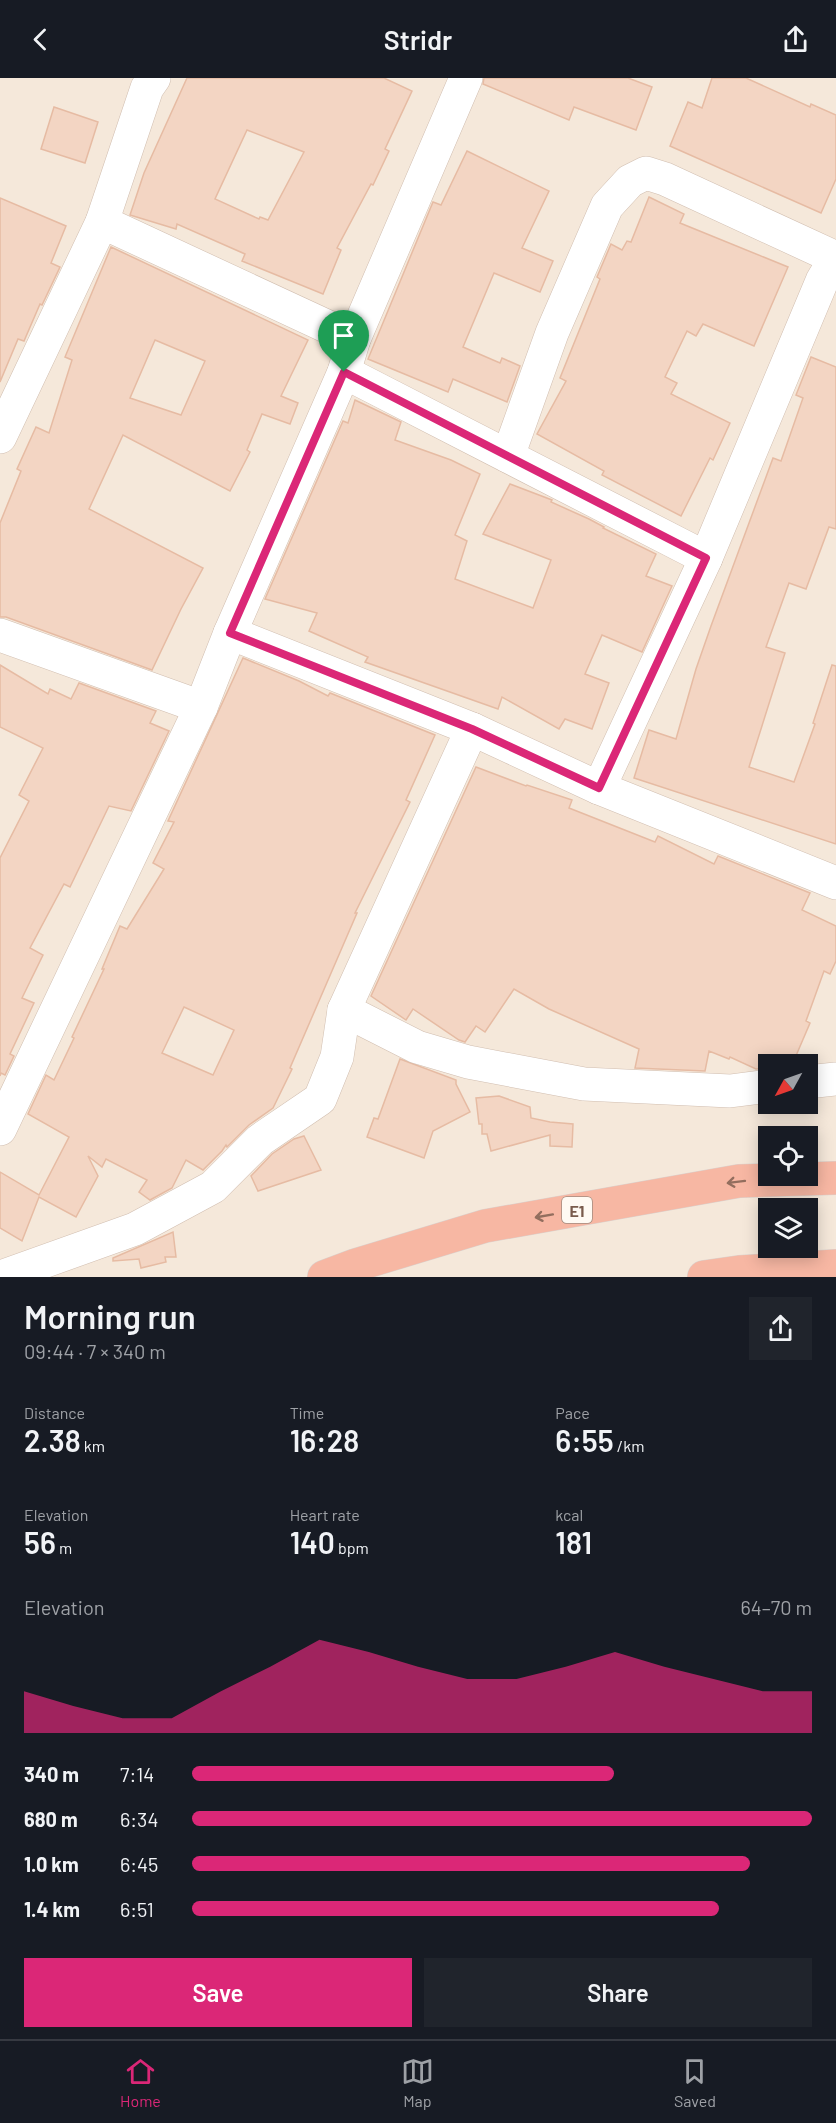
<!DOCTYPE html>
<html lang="en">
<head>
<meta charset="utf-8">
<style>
	body { margin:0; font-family:Barlow,sans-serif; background:#20242c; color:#f1f3f6; height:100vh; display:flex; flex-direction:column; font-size:22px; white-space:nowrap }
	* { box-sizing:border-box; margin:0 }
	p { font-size:20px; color:#9ea1a6 }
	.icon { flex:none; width:33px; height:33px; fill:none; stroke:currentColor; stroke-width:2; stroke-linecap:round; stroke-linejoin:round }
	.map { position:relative; height:1199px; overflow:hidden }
	.details { display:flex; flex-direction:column; background:#171b24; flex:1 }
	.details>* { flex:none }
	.needle { width:39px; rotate:230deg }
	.tools { position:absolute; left:758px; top:976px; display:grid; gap:12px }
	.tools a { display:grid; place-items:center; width:60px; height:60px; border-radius:0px; background:#171b24; box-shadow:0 3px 15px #0003; font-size:30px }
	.pin { position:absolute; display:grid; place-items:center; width:51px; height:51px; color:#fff; margin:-62px -26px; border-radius:50% 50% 50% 0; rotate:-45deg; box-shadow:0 0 6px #0007 }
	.pin .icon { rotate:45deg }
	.round { display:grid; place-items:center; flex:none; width:63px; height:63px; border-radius:0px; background:#20242c }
	.headline { display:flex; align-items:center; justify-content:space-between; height:102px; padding:0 24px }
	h1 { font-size:33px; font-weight:600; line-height:45px }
	.stats { display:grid; grid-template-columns:repeat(3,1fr); gap:9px; height:102px; padding:6px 24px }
	.stats div { display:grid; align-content:center }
	.stats b { font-size:30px; font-weight:600 }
	.stats small { font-size:16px; font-weight:400 }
	.stats p { font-size:16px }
	.chart { height:168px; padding:12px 24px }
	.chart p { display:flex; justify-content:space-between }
	.chart svg { width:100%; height:108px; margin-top:6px; fill:#db2777; opacity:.7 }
	.button { display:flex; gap:12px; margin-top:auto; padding:12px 24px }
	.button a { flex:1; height:69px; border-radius:0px; background:#db2777; color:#fff; font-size:24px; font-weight:600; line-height:69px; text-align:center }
	.button a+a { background:#20242c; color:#f1f3f6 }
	ul { padding:0 24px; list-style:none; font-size:20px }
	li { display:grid; grid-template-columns:96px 72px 1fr; align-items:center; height:45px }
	li i { height:15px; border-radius:8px; background:#db2777 }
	header { display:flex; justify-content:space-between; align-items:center; height:78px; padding:0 24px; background:#171b24; font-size:27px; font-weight:600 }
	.tabs { display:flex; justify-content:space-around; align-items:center; height:84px; border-top:2px solid #363941; background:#171b24; font-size:16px; color:#9ea1a6 }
	.tabs a { display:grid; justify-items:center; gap:3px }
	.tabs .on { color:#db2777 }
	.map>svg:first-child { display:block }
</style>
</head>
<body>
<header><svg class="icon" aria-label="back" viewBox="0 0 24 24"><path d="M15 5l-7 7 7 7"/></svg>Stridr<svg class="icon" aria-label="share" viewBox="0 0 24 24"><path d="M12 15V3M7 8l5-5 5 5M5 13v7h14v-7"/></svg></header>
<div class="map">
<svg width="836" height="1199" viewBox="0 0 836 1199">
	<rect width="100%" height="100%" fill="#fdf6ec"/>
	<path fill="#f5e8da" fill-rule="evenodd" d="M0,0H836V1199H0ZM768,987H807V1026H768ZM768,1059H807V1098H768ZM768,1131H807V1170H768Z"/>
	<g fill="#f3d5c3" stroke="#e6bba3" stroke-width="1.5" fill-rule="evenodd">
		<path d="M187,0H384L412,13L385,71L389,73L373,107L371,106L337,170L341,172L323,216L242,183L245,176L177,146L176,151L130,137L144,95ZM247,52L304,74L268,142L260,139L259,141L215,121Z"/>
		<path d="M484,0H628L652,9L636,52L574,29L569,42L483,6Z"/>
		<path d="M712,0H746L810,29L811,26L836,37V101L821,135L670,68L688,24L702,30Z"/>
		<path d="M54,29L98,44L85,85L41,71Z"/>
		<path d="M467,73L549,113L522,170L553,183L540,214L494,195L463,269L500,285L502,280L520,288L507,324L453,301L448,314L368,281L433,124L441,127Z"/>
		<path d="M649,119L684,136L680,145L788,189L754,268L703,246L696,258L687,253L665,299L677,305L671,316L730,345L713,382L710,380L681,438L602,397L604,393L537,356L566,303L560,300L600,201L597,199L611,166L622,172L627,163L631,164Z"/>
		<path d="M0,120L66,148L51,185L60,189L42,227L40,226L24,263L18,261L0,304Z"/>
		<path d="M111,169L308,262L281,318L298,325L290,346L262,336L247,372L250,374L230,413L123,357L89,431L203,490L181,531L152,592L6,539H0V445L21,393L17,391L36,349L49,355L72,282L65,279ZM155,262L205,283L181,337L130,320Z"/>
		<path d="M811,279L836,289V451L829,449L806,511L789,505L766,569L785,575L749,689L794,704L815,646L813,645L832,587L836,588V766L634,700L649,652L676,661L696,591L711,548L773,380L781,383L803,320L796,317Z"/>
		<path d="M355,322L401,344L395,362L451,382L480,396L455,457L467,463L455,501L533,530L551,482L483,456L510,406L552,422L551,424L589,441L604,449L603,450L656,476L646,498L672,508L642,574L602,557L585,596L609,605L592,651L565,641L559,651L502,619L498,631L365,584L368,579L309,553L317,535L265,521L343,343L348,345Z"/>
		<path d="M243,580L299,603L328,618L330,615L435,657L406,722L410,724L355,835H357L290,990L292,991L273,1030L249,1047L227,1069L226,1067L222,1073L203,1092L186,1082L172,1110L150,1122L139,1114L147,1102L106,1081L102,1089L88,1078L98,1098L76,1139L39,1119L22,1163L0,1150V1094L39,1117L69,1059L28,1036L46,997L54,1002L74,960L72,959L104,891H102L120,848L127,851L164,791L153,785L174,744L168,743ZM184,929L234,952L213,997L162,975Z"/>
		<path d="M0,587L48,616L50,611L71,621L79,605L156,633L150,645L169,653L131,733L109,728L70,809L64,806L30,870L43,877L22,920L34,925L10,976L14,978L5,997L1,995L0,998V780L29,723L19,717L43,670L0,649Z"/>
		<path d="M476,689L526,708L527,707L572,722L569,730L655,764L658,758L714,786L718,778L810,815L802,832L836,848V883L830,896L824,893L806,943L810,945L792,987H768V990L756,991L730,979L729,981L709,973L705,993L635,990L639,971L549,931L514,911L485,954L476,948L465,964L459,962L413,931L406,942L371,918Z"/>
		<path d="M400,981L456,1002V1006L470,1034L433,1053L424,1080L367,1059L374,1040L378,1041Z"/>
		<path d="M499,1018L530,1029L531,1040L550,1044L573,1046L572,1069L550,1068V1057L491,1073L487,1056H482V1046H479L476,1020Z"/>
		<path d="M304,1058L321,1092L258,1113L251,1098L272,1076L294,1061Z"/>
		<path d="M173,1154L176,1179H165L166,1184L141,1190L139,1181L113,1183V1180Z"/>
	</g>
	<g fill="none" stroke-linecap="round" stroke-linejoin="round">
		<defs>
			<g id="minor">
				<path d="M102,144L354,261"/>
				<path d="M344,294L706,480"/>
				<path d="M0,359L102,144L147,10L154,0"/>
				<path d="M508,378L552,255L607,128L630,103L646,95L665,101L836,180"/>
				<path d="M230,555L472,651L599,710L836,805"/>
				<path d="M0,557L201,629"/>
				<path d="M599,710L706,480L822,203L835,181"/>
				<path d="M344,932L417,969L468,984L584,1006L730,1013L768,1008"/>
				<path d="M807,1004L836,1001"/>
				<path d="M0,1051L201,629L230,555L344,294L354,261L466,0"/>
				<path d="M1,1199L135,1151L213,1109L260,1062L320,1021L337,979L344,932L472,651"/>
			</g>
			<g id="highway">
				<path d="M324,1199L356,1187L485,1148L739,1103L836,1100"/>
				<path d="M704,1199L739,1194L836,1188"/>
			</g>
		</defs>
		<use href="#minor" stroke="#d1beb0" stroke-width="34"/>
		<use href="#highway" stroke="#dad1cd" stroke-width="34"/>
		<use href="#minor" stroke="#fff" stroke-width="33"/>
		<use href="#highway" stroke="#f7b7a3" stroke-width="33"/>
	</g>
	<defs><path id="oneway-shaft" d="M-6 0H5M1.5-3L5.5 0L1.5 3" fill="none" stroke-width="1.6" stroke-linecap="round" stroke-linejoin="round" transform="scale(1.5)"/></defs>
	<g stroke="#936e5e">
		<use href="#oneway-shaft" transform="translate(736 1104) rotate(173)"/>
		<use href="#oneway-shaft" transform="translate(544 1138) rotate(170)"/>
	</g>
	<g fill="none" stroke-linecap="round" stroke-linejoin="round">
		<defs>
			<path id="route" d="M344,294L706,480L599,710L472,651L230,555Z"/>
		</defs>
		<use href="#route" stroke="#fff" stroke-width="12"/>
		<use href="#route" stroke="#db2777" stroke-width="8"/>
	</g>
	<g text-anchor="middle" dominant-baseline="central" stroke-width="4.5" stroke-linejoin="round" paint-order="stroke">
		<rect fill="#fffaf3" stroke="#a28b7f" stroke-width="1.5" x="562" y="1119" width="30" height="26" rx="4.5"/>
		<g font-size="16" font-weight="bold" fill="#7a5c4d">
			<text x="577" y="1132">E1</text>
		</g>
	</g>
</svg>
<div class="tools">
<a><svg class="needle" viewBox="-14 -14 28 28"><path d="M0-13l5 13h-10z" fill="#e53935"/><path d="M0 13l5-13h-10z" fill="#9ea1a6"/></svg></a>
<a><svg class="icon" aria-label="locate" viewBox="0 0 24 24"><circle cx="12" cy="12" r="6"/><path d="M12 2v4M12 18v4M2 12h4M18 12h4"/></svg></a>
<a><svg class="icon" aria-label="layers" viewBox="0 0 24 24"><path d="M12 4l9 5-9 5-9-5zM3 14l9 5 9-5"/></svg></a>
</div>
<div class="pin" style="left:344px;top:294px;background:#1e9e55"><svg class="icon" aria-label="arrive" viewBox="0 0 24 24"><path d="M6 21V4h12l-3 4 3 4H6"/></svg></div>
</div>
<section class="details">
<div class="headline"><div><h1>Morning run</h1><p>09:44 · 7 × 340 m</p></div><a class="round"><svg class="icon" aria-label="share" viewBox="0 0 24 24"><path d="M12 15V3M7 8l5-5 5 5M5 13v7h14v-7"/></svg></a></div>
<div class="stats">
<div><p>Distance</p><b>2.38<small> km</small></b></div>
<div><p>Time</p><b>16:28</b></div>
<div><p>Pace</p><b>6:55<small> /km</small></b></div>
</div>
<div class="stats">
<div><p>Elevation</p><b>56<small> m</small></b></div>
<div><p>Heart rate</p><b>140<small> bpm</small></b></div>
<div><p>kcal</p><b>181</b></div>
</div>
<div class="chart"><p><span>Elevation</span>64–70 m</p>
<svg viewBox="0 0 160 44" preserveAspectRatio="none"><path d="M0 44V27L10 33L20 38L30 38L40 27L50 17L60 6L70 11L80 17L90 22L100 22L110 17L120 11L130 17L140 22L150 27L160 27V44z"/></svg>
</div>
<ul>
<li><b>340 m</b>7:14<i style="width:68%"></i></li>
<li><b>680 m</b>6:34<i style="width:100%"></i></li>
<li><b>1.0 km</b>6:45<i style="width:90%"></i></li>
<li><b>1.4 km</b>6:51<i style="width:85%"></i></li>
</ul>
<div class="button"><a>Save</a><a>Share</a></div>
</section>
<nav class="tabs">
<a class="on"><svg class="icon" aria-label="home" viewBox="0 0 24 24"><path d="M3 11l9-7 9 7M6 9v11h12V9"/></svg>Home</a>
<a><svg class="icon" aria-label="map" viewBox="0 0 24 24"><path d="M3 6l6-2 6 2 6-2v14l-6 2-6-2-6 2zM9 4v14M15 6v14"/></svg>Map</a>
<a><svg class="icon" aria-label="saved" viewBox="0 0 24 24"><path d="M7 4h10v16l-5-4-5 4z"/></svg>Saved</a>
</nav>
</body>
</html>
